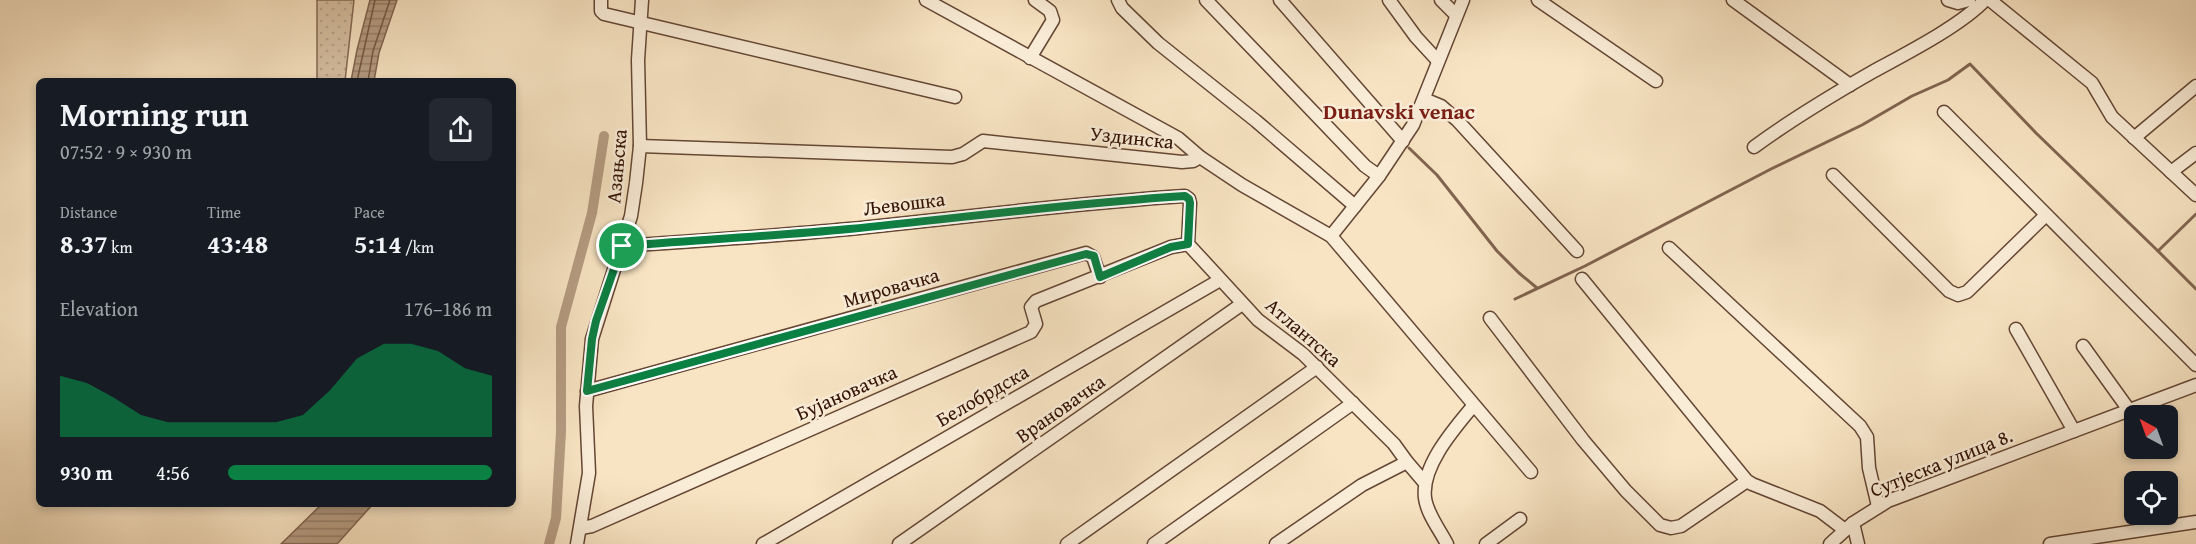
<!DOCTYPE html>
<html lang="en">
<head>
<meta charset="utf-8">
<style>
	body { margin:0; font-family:"Gentium Book Plus",serif; background:#242831; color:#f1f3f6; height:100vh; display:flex; flex-direction:column; font-size:22px; white-space:nowrap }
	* { box-sizing:border-box; margin:0 }
	p { font-size:20px; color:#9ea1a6 }
	.icon { flex:none; width:33px; height:33px; fill:none; stroke:currentColor; stroke-width:2; stroke-linecap:round; stroke-linejoin:round }
	.map { position:relative; flex:1; overflow:hidden }
	.drawer { position:absolute; left:36px; top:78px; width:480px; height:429px; display:flex; flex-direction:column; background:#171b24; border-radius:9px; box-shadow:0 3px 9px #0003 }
	.drawer>* { flex:none }
	.needle { width:39px; rotate:319deg }
	.fabs { position:absolute; left:2124px; top:405px; display:grid; gap:12px }
	.fabs a { display:grid; place-items:center; width:54px; height:54px; border-radius:9px; background:#171b24; box-shadow:0 3px 9px #0003; font-size:30px }
	.pin { position:absolute; display:grid; place-items:center; width:51px; height:51px; color:#fff; margin:-26px; border:3px solid #fff; border-radius:50%; box-shadow:0 2px 6px #0007 }
	.round { display:grid; place-items:center; flex:none; width:63px; height:63px; border-radius:9px; background:#242831 }
	.head { display:flex; align-items:center; justify-content:space-between; height:102px; padding:0 24px }
	h1 { font-size:33px; font-weight:800; line-height:45px }
	.metrics { display:grid; grid-template-columns:repeat(3,1fr); gap:9px; height:102px; padding:6px 24px }
	.metrics div { display:grid; align-content:center }
	.metrics b { font-size:26px; font-weight:800 }
	.metrics small { font-size:16px; font-weight:400 }
	.metrics p { font-size:16px }
	.chart { height:168px; padding:12px 24px }
	.chart p { display:flex; justify-content:space-between }
	.chart svg { width:100%; height:108px; margin-top:6px; fill:#0b8043; opacity:.7 }
	ul { padding:0 24px; list-style:none; font-size:20px }
	li { display:grid; grid-template-columns:96px 72px 1fr; align-items:center; height:45px }
	li i { height:15px; border-radius:8px; background:#0b8043 }
	.map>svg:first-child { display:block }
</style>
</head>
<body>
<div class="map">
<svg width="2196" height="544" viewBox="0 0 2196 544">
	<defs>
		<pattern id="grass-dots" width="8" height="8" patternUnits="userSpaceOnUse" patternTransform="scale(1.5)"><rect width="8" height="8" fill="#d6c0a3"/><path d="M2 2h.1M6 6h.1" fill="none" stroke="#b8a48b" stroke-width="1.8" stroke-linecap="round"/></pattern>
		<pattern id="water-rules" width="6" height="5" patternUnits="userSpaceOnUse" patternTransform="scale(1.5)"><rect width="6" height="5" fill="#b59c82"/><path d="M0 2.5h6" fill="none" stroke="#947e68"/></pattern>
	</defs>
	<rect width="100%" height="100%" fill="#f8e4c3"/>
	<filter id="stains"><feTurbulence type="fractalNoise" baseFrequency=".00333" numOctaves="4"/><feColorMatrix values="0 0 0 0 .2 0 0 0 0 .09 0 0 0 0 .02 0 0 0 .5 -.17"/></filter>
	<radialGradient id="worn" r=".72"><stop offset=".6" stop-color="#630" stop-opacity="0"/><stop offset="1" stop-color="#630" stop-opacity=".3"/></radialGradient>
	<path fill="url(#grass-dots)" stroke="#846854" stroke-width="1.5" d="M317,0H354L345,81H317Z"/>
	<g fill="url(#water-rules)" stroke="#816450" stroke-width="1.5">
		<path d="M370,0H397L379,53L374,81H351L357,50Z"/>
		<path d="M322,504H373L337,544H281Z"/>
	</g>
	<g fill="none" stroke-linecap="round" stroke-linejoin="round">
		<g stroke="#745643" stroke-width="1.5">
			<path d="M357,81L375,0"/>
			<path d="M368,81L373,51L390,0"/>
		</g>
		<g stroke="#816450" stroke-width="3">
			<path d="M1409,148L1437,175L1497,251L1519,273L1537,288"/>
			<path d="M2158,251L2196,289"/>
			<path d="M1515,299L1585,266L1771,169L1862,125L1912,96L1948,80L1970,64L2036,133L2158,251L2196,214"/>
		</g>
		<path stroke="#b59c82" stroke-width="10" d="M549,544L556,518L561,432V327L592,213L604,136"/>
		<defs>
			<g id="minor">
				<path d="M601,0V11L604,14L955,97"/>
				<path d="M926,0L1178,138L1200,157L1242,185L1331,236L1531,472"/>
				<path d="M1118,0L1122,8L1158,43L1256,121L1355,206"/>
				<path d="M1206,0L1365,166L1379,176"/>
				<path d="M1280,0L1403,141"/>
				<path d="M1389,0L1416,37L1438,61"/>
				<path d="M1441,0L1456,15"/>
				<path d="M1538,0L1656,81"/>
				<path d="M1733,0L1850,85"/>
				<path d="M1948,0L1958,3L1969,0"/>
				<path d="M1990,0L2092,83L2112,117L2196,195"/>
				<path d="M1030,58L1053,20L1050,11L1035,0"/>
				<path d="M1424,99L1441,106L1457,120L1577,251"/>
				<path d="M1944,112L2196,365"/>
				<path d="M2134,138L2196,86"/>
				<path d="M640,146L952,157L963,154L983,141L1182,162L1193,161L1200,157"/>
				<path d="M1754,147C1792,119 1832,95 1874,71C1907,53 1960,26 1985,0"/>
				<path d="M2171,172L2196,153"/>
				<path d="M1833,175L1949,291L1958,295L1967,292L2046,215"/>
				<path d="M1331,236L1379,176L1413,125L1463,0"/>
				<path d="M622,246C698,241 774,236 849,229C961,218 1072,203 1185,196L1189,199L1190,203L1188,244L1258,320L1303,354L1394,444L1407,462L1425,483"/>
				<path d="M1669,248L1860,426L1867,437L1869,468L1878,506"/>
				<path d="M1582,279L1747,481L1752,484L1820,511L1845,530"/>
				<path d="M1490,318L1583,440L1626,491L1660,525L1671,528L1681,526L1747,481"/>
				<path d="M2016,329L2074,431"/>
				<path d="M2083,346L2129,410"/>
				<path d="M587,391L1086,253L1093,257L1100,277"/>
				<path d="M1853,523L1858,544"/>
				<path d="M581,528L592,526L1031,332L1036,324L1031,307L1036,301L1171,247L1188,244"/>
				<path d="M577,544L589,473L586,406L592,339L631,216L636,183L640,146L638,60L642,0"/>
				<path d="M763,544L1220,280"/>
				<path d="M899,544L1242,304"/>
				<path d="M1067,544L1317,367"/>
				<path d="M1154,544L1353,403"/>
				<path d="M1276,544L1362,485L1407,462"/>
				<path d="M1447,544C1440,530 1427,514 1425,498C1421,466 1454,429 1473,406"/>
				<path d="M1486,544L1520,519"/>
				<path d="M1830,544L1853,523L1888,501L2196,385"/>
				<path d="M2050,544L2196,522"/>
			</g>
		</defs>
		<use href="#minor" stroke="#644634" stroke-width="15"/>
		<use href="#minor" stroke="#faedd8" stroke-width="12"/>
	</g>
	<g fill="none" stroke-linecap="round" stroke-linejoin="round">
		<defs>
			<path id="route" d="M1185,196L1189,199L1190,203L1188,244L1171,247L1100,277L1094,256L1086,254L587,391L592,339L596,321L622,246C698,240 774,236 849,229C961,218 1072,203 1185,196Z"/>
		</defs>
		<use href="#route" stroke="#fff" stroke-width="12"/>
		<use href="#route" stroke="#0b8043" stroke-width="8"/>
	</g>
	<g text-anchor="middle" dominant-baseline="central" stroke-width="5" stroke-linejoin="round" paint-order="stroke">
		<g font-size="20" fill="#321104" stroke="#faedd8">
			<text transform="translate(1132 137) rotate(6)">Уздинска</text>
			<text transform="translate(616 166) rotate(-85)">Азањска</text>
			<text transform="translate(904 203) rotate(-7)">Љевошка</text>
			<text transform="translate(891 287) rotate(-16)">Мировачка</text>
			<text transform="translate(1304 332) rotate(41)">Атлантска</text>
			<text transform="translate(846 392) rotate(-24)">Бујановачка</text>
			<text transform="translate(982 395) rotate(-30)">Белобрдска</text>
			<text transform="translate(1060 408) rotate(-35)">Врановачка</text>
			<text transform="translate(1941 462) rotate(-22)">Сутјеска улица 8.</text>
		</g>
		<g font-size="22" font-weight="bold" fill="#7a1f14" stroke="#faedd8">
			<text x="1399" y="111">Dunavski venac</text>
		</g>
	</g>
	<rect width="100%" height="100%" filter="url(#stains)"/>
	<rect width="100%" height="100%" fill="url(#worn)"/>
</svg>
<div class="fabs">
<a><svg class="needle" viewBox="-14 -14 28 28"><path d="M0-13l5 13h-10z" fill="#e53935"/><path d="M0 13l5-13h-10z" fill="#9ea1a6"/></svg></a>
<a><svg class="icon" aria-label="locate" viewBox="0 0 24 24"><circle cx="12" cy="12" r="6"/><path d="M12 2v4M12 18v4M2 12h4M18 12h4"/></svg></a>
</div>
<div class="pin" style="left:622px;top:246px;background:#1e9e55"><svg class="icon" aria-label="arrive" viewBox="0 0 24 24"><path d="M6 21V4h12l-3 4 3 4H6"/></svg></div>
<section class="drawer">
<div class="head"><div><h1>Morning run</h1><p>07:52 · 9 × 930 m</p></div><a class="round"><svg class="icon" aria-label="share" viewBox="0 0 24 24"><path d="M12 15V3M7 8l5-5 5 5M5 13v7h14v-7"/></svg></a></div>
<div class="metrics">
<div><p>Distance</p><b>8.37<small> km</small></b></div>
<div><p>Time</p><b>43:48</b></div>
<div><p>Pace</p><b>5:14<small> /km</small></b></div>
</div>
<div class="chart"><p><span>Elevation</span>176–186 m</p>
<svg viewBox="0 0 160 44" preserveAspectRatio="none"><path d="M0 44V19L10 22L20 28L30 35L40 38L50 38L60 38L70 38L80 38L90 35L100 25L110 12L120 6L130 6L140 9L150 16L160 19V44z"/></svg>
</div>
<ul>
<li><b>930 m</b>4:56<i style="width:100%"></i></li>
</ul>
</section>
</div>
</body>
</html>
